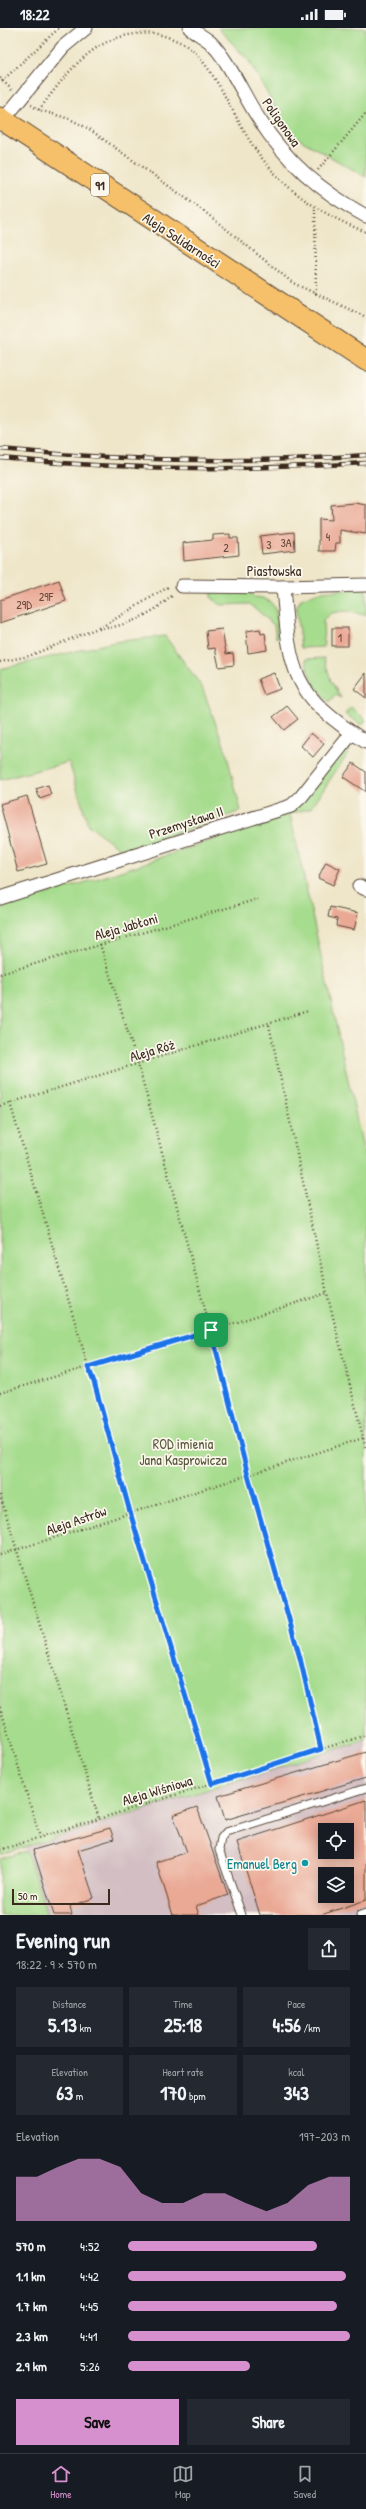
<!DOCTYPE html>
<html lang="en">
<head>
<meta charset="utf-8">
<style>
	body { margin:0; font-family:"Patrick Hand",sans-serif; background:#242831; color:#f1f3f6; height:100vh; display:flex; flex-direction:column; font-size:15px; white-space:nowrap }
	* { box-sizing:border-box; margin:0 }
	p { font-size:13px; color:#9ea1a6 }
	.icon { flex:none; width:22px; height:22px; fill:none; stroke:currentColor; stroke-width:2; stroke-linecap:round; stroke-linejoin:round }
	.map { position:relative; height:1887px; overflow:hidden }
	.sheet { display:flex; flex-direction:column; background:#171b24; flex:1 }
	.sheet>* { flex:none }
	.buttons { position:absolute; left:318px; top:1795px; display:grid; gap:8px }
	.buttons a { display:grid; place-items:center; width:36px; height:36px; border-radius:0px; background:#171b24; box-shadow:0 2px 10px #0003; font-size:20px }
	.scale { position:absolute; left:12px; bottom:10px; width:98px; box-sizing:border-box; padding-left:4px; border:2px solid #3b2a1e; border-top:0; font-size:11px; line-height:14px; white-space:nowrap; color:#3b2a1e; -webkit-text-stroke:3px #fbf7ec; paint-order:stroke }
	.pin { position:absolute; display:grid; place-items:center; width:34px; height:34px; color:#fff; margin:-17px; border-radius:8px; box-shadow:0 2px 6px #0006 }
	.round { display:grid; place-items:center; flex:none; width:42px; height:42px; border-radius:0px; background:#242831 }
	.headline { display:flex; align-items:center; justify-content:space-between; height:68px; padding:0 16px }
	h1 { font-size:22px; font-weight:800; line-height:30px }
	.stats { display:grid; grid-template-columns:repeat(3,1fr); gap:6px; height:68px; padding:4px 16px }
	.stats div { display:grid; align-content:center; border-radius:0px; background:#242831; text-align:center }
	.stats b { font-size:20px; font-weight:800 }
	.stats small { font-size:11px; font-weight:400 }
	.stats p { font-size:11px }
	.chart { height:112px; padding:8px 16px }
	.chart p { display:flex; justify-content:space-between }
	.chart svg { width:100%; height:72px; margin-top:4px; fill:#d690ce; opacity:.7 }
	.button { display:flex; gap:8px; margin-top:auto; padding:8px 16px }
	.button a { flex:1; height:46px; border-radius:0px; background:#d690ce; color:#111; font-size:16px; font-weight:800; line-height:46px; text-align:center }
	.button a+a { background:#242831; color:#f1f3f6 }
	ul { padding:0 16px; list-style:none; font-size:13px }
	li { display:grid; grid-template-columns:64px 48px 1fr; align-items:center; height:30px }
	li i { height:10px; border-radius:5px; background:#d690ce }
	.status { display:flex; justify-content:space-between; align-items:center; height:28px; padding:0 20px; background:#171b24; direction:ltr }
	.status svg { height:11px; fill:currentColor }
	.tabs { display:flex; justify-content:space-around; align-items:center; height:56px; border-top:1px solid #363941; background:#171b24; font-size:11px; color:#9ea1a6 }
	.tabs a { display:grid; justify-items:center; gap:2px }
	.tabs .current { color:#d690ce }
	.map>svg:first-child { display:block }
</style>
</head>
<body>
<div class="status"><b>18:22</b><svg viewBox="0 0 49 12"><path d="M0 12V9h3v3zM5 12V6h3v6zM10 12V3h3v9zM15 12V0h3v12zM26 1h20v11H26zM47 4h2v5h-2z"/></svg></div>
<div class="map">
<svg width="366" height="1887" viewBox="0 0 366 1887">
	<rect width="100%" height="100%" fill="#fbf7ec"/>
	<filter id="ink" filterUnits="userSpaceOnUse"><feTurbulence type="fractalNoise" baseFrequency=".025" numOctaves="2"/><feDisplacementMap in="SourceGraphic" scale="8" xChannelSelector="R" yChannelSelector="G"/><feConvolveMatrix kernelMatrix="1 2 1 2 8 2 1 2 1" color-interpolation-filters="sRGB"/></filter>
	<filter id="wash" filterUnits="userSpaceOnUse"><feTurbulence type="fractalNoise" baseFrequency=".012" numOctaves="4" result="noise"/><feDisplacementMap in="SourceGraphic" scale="16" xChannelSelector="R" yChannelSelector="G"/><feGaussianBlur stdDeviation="0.9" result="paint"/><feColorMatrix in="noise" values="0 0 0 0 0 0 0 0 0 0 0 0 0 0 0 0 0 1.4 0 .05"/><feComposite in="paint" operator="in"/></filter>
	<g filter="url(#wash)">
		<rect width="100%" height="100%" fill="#efe6c9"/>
		<path fill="#d2bec3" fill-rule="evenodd" d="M366,1712V1887H47L25,1817ZM325,1802H347V1824H325ZM325,1846H347V1868H325Z"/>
		<g fill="#a6dc8d" stroke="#708356">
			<path d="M218,0H366V149L290,106L249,33Z"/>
			<path d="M366,561V587L344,583L331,585L323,593L324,619L301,620L296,581L301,571L319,564Z"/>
			<path d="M211,563L251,565L253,569C280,569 276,588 278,609L276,610L274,597L250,576L220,577L211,569Z"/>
			<path d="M165,608L202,659L225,720L241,783L125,824L88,797L69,734L0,752V641L114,614Z"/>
			<path d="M324,630L331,653L341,670L335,667L329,674C317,662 307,649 306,631Z"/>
			<path d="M351,679L366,692L362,697L345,686Z"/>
			<path d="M347,721L350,722L311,780L290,786L366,1134V1712L0,1827V880L106,848L245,801L238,803L236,800L287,784Z"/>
			<path d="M27,1823L47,1887H0V1831Z"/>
		</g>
		<g id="blocks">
			<g fill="#eaa995" fill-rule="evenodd">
				<path d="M355,475L366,477V506L340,502V515H336L335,523H319V491L332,492L331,477Z"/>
				<path d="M294,504L295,522L262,526L260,508Z"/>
				<path d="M230,506V510H238L239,527L184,533L183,515L213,512V507Z"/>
				<path d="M59,552L66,573L0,595V572Z"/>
				<rect x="332" y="600" width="16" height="18"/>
				<path d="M222,601L226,626L233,625L234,637L219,639L215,620L208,621L206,603Z"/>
				<path d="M260,601L261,606L265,605L267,622L248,625L246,603Z"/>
				<path d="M274,645L280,661L264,667L258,651Z"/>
				<path d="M366,645V670L354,661Z"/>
				<path d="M287,678L298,691L284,702L273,689Z"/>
				<path d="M311,705L324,716L313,729L301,718Z"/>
				<path d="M353,735L366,744V764L343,749Z"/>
				<path d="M48,757L51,767L40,771L36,761Z"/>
				<path d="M27,768L47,836L18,844L0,776Z"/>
				<path d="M326,834L340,841L333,857L318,850Z"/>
				<path d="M330,879L358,885L354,902L336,898L337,891L328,889Z"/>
				<path d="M366,1724V1750L225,1792L218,1768Z"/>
				<path d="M366,1772V1872L321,1887H260L237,1814ZM325,1802H347V1824H325ZM325,1846H347V1868H325Z"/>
				<path d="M197,1779L228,1867L196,1878L199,1887H173L156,1834L187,1824L173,1787Z"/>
				<path d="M110,1800L114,1811L78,1822L94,1870L70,1878L72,1887H54L33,1822Z"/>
			</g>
		</g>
	</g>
	<g filter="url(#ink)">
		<use href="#blocks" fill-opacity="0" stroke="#564638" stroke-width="1"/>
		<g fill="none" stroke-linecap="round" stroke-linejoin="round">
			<defs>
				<g id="lane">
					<path d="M242,1887L219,1822L221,1810L226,1804L366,1760"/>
					<path d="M360,1887L366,1885"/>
				</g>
				<g id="street">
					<path d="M190,0C196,5 204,9 210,14C229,32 244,69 259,91C286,134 321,164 366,188"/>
					<path d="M0,96L63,19L86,0"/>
					<path d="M182,558L283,559L366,557"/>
					<path d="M283,559C290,644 291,666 366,714"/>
					<path d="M359,858L366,861"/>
					<path d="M0,870L291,778L301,769L352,705"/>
				</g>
				<path id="primary" d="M0,90L366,332"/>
			</defs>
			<use href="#lane" stroke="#564638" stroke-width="9"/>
			<use href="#street" stroke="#564638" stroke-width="15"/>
			<use href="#primary" stroke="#564638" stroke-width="23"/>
			<g stroke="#564638" stroke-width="2.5" stroke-dasharray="1 3" stroke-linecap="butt">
				<path d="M0,50L12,62"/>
				<path d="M2,53L59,0"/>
				<path d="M31,77L39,82L70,91L89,101L205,184L293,255L366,289"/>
				<path d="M39,82C70,41 98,0 157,6C173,10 188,16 199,29C225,59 239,103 265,134C292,168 326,188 366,204"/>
				<path d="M318,142L366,85"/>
				<path d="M315,181L316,267"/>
				<path d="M99,601C126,599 154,585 173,567"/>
				<path d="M0,634L29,628L105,597L170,558"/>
				<path d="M100,916L138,1036L300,1630L321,1721"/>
				<path d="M0,946L258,871"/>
				<path d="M269,997L327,1265L366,1421"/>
				<path d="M10,1075L212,1756"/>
				<path d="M0,1078L308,983"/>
				<path d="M0,1365L228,1297L327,1265"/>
				<path d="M0,1467L99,1791"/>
				<path d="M0,1527L363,1410"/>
				<path d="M0,1679L40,1809"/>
				<path d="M0,1822L366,1707"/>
			</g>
			<use href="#lane" stroke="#fff" stroke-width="7"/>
			<use href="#street" stroke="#fff" stroke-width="13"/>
			<use href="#primary" stroke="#f6c06b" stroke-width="21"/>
			<defs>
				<g id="rail">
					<path d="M0,421C122,433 243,436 366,427"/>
					<path d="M0,430C122,442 243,443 366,435"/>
				</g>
			</defs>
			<use href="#rail" stroke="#3b2a1e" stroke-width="4.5"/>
			<use href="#rail" stroke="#fbf7ec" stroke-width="3" stroke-dasharray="9" stroke-linecap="butt"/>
		</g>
	</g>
	<g fill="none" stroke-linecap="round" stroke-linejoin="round" filter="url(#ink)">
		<defs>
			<path id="route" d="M211,1302L248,1447L300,1630L321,1721L212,1756L130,1484L94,1354L88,1339Z"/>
		</defs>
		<use href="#route" stroke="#fff" stroke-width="8"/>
		<use href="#route" stroke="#1a73e8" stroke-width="5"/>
	</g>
	<circle fill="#0f9aa8" stroke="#fbf7ec" stroke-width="1.5" cx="305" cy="1835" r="4"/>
	<g text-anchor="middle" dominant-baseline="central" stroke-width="3.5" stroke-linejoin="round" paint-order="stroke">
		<g font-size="12" fill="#674a3c">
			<text x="328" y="508">4</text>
			<text x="286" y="514">3A</text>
			<text x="269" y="516">3</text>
			<text x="226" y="519">2</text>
			<text x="46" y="568">29F</text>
			<text x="24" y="576">29D</text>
			<text x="340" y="609">1</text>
		</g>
		<rect fill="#fbf7ec" stroke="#75685c" stroke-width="1" x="91" y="146" width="18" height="22" rx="3"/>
		<g font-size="13" font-weight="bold" fill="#3b2a1e">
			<text x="100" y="157">91</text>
		</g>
		<g font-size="14" fill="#3b2a1e" stroke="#fbf7ec">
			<text transform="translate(282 94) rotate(55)">Poligonowa</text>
			<text transform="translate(182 212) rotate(33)">Aleja Solidarności</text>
			<text x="274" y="542">Piastowska</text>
			<text transform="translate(186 794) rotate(-18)">Przemysława II</text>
			<text transform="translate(126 898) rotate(-16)">Aleja Jabłoni</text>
			<text transform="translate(152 1022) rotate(-17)">Aleja Róż</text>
			<text transform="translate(76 1492) rotate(-19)">Aleja Astrów</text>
			<text transform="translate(157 1762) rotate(-17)">Aleja Wiśniowa</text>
		</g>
		<g font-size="14" fill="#56563a" stroke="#fbf7ec">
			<text x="183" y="1415">ROD imienia<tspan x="183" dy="16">Jana Kasprowicza</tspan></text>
		</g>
		<g font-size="14" fill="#0d838f" stroke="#fbf7ec" text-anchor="end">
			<text x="297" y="1835">Emanuel Berg</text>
		</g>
	</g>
</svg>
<div class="buttons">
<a><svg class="icon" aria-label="locate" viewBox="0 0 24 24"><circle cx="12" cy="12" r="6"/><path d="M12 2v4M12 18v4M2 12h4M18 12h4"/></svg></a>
<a><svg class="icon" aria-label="layers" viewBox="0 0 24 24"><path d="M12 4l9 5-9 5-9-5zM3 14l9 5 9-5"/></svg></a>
</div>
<div class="scale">50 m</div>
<div class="pin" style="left:211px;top:1302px;background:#1e9e55"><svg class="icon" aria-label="arrive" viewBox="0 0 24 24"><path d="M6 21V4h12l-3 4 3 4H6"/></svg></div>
</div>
<section class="sheet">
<div class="headline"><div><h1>Evening run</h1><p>18:22 · 9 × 570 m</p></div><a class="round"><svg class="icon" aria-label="share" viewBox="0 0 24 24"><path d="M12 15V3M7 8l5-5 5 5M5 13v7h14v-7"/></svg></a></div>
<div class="stats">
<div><p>Distance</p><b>5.13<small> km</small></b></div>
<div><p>Time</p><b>25:18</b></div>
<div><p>Pace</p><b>4:56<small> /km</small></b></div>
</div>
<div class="stats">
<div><p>Elevation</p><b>63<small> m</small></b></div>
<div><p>Heart rate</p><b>170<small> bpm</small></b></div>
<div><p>kcal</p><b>343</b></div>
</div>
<div class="chart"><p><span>Elevation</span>197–203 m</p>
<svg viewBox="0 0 160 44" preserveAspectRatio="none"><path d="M0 44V17L10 17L20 11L30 6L40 6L50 11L60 27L70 33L80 33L90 27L100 27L110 33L120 38L130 33L140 22L150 17L160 17V44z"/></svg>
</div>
<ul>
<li><b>570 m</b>4:52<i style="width:85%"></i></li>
<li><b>1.1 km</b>4:42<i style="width:98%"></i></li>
<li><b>1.7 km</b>4:45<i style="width:94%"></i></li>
<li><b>2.3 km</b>4:41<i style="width:100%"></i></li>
<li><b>2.9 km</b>5:26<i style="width:55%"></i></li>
</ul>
<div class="button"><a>Save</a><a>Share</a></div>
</section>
<nav class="tabs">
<a class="current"><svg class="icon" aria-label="home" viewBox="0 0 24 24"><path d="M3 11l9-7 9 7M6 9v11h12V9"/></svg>Home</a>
<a><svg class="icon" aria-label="map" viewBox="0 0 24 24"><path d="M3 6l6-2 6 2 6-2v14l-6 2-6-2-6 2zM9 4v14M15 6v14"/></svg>Map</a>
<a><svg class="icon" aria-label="saved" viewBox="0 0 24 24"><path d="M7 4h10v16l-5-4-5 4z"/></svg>Saved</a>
</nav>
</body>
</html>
